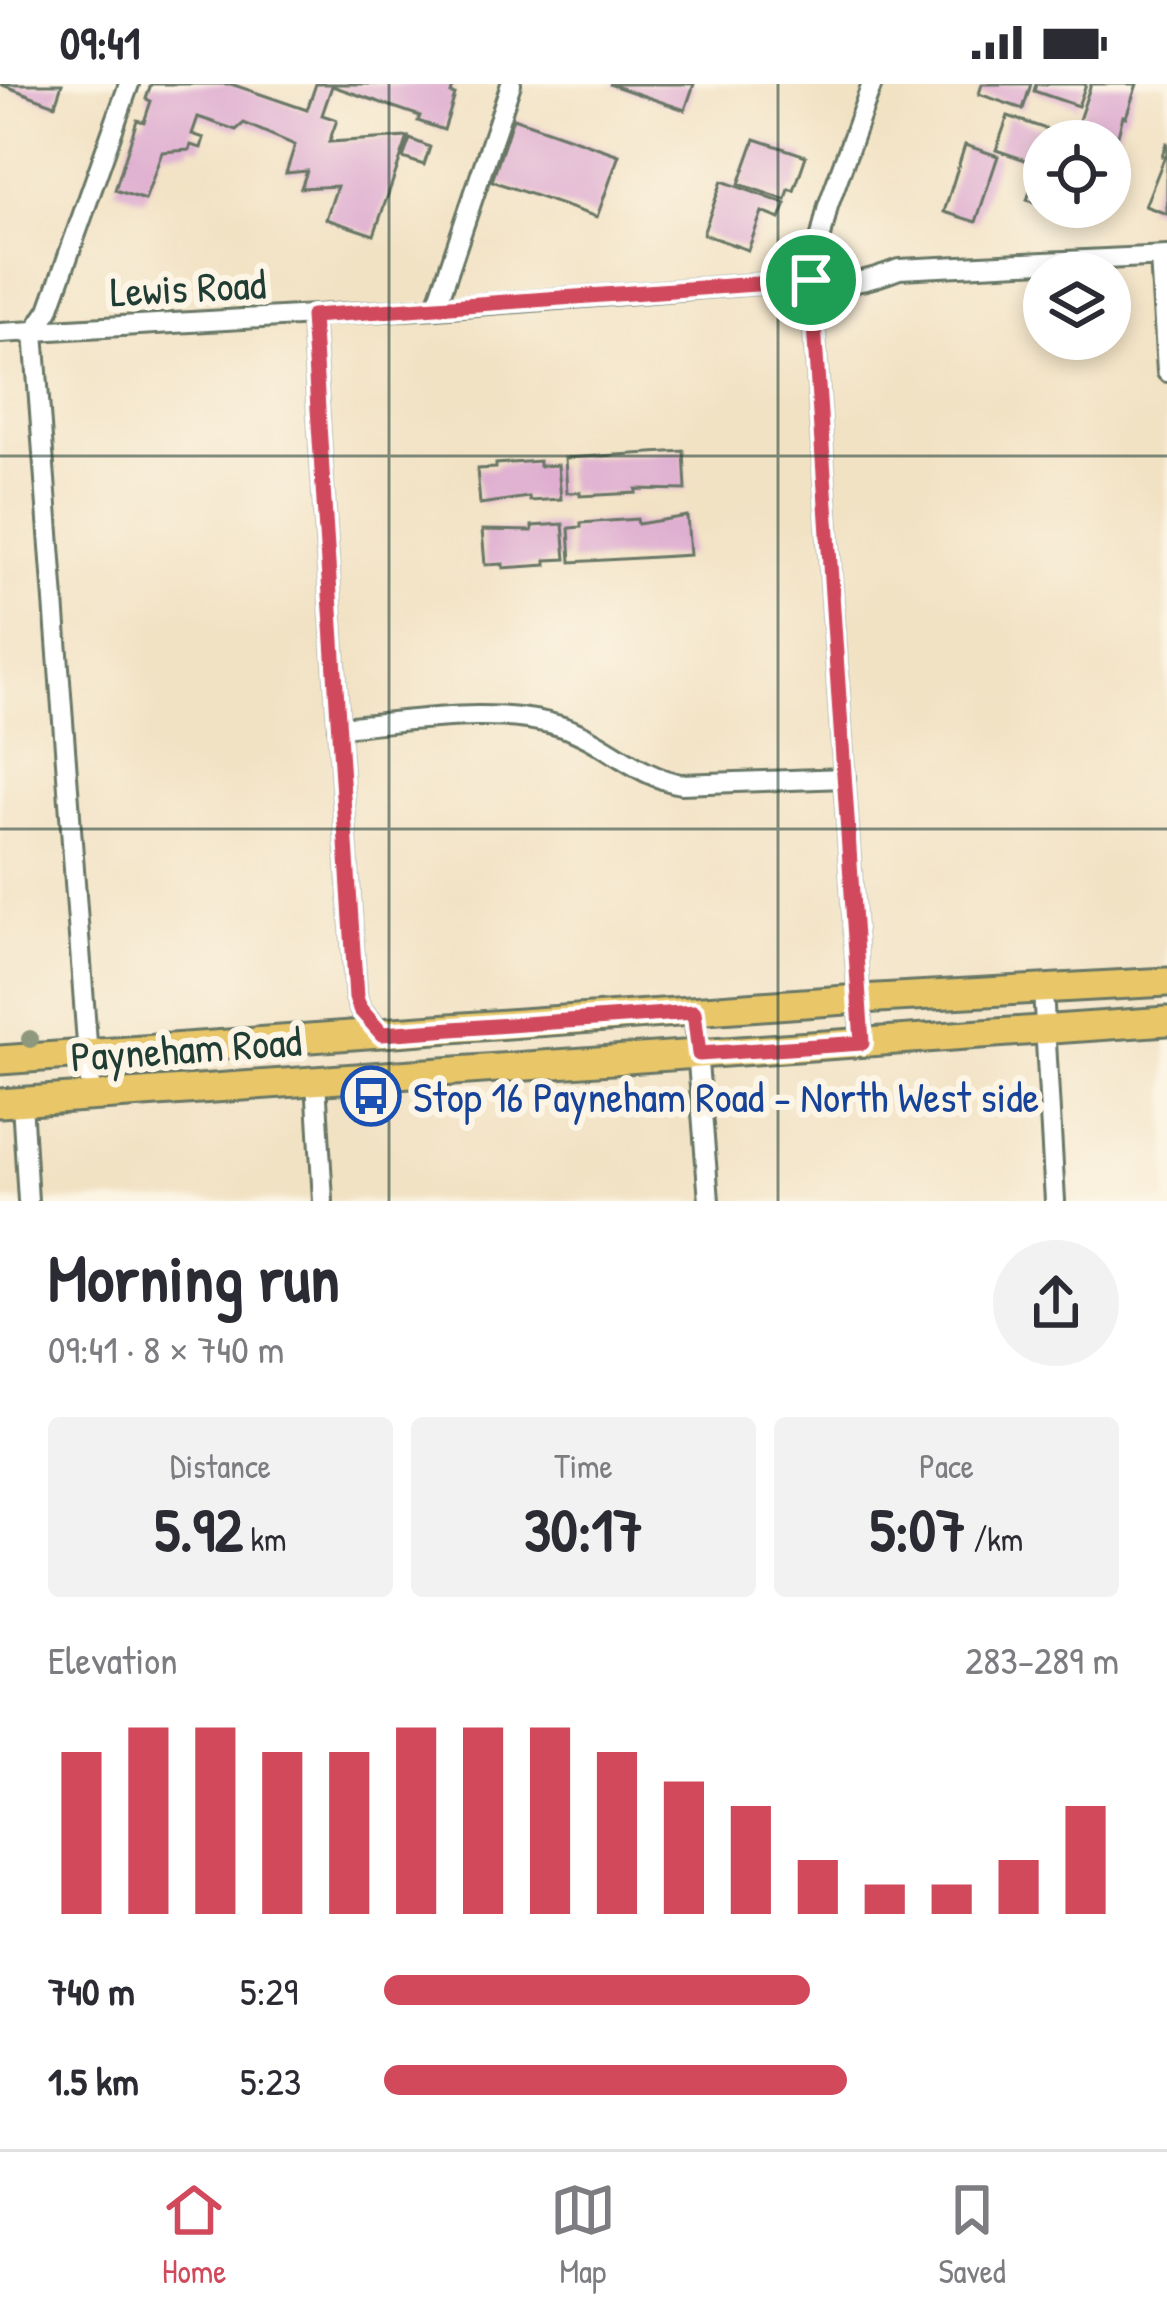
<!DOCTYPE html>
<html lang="en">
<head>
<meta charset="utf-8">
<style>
	body { margin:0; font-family:"Patrick Hand",sans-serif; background:#f2f2f3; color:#2b2b33; height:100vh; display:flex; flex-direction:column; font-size:45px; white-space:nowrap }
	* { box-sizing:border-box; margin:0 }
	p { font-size:39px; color:#7c7c81 }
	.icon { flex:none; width:66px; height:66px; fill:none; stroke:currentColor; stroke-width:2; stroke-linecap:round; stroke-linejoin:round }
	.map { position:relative; height:1117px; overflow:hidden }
	.sheet { display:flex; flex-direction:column; background:#fff; flex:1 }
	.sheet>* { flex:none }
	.fabs { position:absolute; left:1023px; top:36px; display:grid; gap:24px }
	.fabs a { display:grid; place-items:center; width:108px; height:108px; border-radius:50%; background:#fff; box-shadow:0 6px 18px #0003; font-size:60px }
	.pin { position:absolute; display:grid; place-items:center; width:102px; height:102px; color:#fff; margin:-51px; border:6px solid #fff; border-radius:50%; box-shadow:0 3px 12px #0007 }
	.round { display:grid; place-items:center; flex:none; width:126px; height:126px; border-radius:63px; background:#f2f2f3 }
	.headline { display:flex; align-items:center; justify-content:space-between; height:204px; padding:0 48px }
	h1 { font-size:66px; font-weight:700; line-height:90px }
	.figures { display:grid; grid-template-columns:repeat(3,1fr); gap:18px; height:204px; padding:12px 48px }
	.figures div { display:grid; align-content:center; border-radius:12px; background:#f2f2f3; text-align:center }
	.figures b { font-size:60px; font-weight:700 }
	.figures small { font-size:33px; font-weight:400 }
	.figures p { font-size:33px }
	.chart { height:336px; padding:24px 48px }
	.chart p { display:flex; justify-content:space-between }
	.chart svg { width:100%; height:216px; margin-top:12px; stroke:#d1495b; stroke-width:6 }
	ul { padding:0 48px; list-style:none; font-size:39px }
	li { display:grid; grid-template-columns:192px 144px 1fr; align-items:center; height:90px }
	li i { height:30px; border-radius:15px; background:#d1495b }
	.status { display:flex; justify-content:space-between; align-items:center; height:84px; padding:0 60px; background:#fff; direction:ltr }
	.status svg { height:33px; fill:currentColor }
	.dock { display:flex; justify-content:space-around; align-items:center; height:168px; border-top:3px solid #e1e1e2; background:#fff; font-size:33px; color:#7c7c81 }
	.dock a { display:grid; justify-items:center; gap:6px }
	.dock .current { color:#d1495b }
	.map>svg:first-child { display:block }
</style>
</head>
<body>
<div class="status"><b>09:41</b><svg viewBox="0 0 49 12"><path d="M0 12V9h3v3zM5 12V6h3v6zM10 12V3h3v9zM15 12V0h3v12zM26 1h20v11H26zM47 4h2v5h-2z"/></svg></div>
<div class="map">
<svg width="1167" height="1117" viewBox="0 0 1167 1117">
	<rect width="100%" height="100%" fill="#fcf5e5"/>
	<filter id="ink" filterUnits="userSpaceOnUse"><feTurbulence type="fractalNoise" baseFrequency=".00833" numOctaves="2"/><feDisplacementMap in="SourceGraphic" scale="24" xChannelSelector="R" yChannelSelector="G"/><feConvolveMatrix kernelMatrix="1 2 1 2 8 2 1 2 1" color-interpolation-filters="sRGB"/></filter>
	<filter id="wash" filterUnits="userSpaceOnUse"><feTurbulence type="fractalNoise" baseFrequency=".004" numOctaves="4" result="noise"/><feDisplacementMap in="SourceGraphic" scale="48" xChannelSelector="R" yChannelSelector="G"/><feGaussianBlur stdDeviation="2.7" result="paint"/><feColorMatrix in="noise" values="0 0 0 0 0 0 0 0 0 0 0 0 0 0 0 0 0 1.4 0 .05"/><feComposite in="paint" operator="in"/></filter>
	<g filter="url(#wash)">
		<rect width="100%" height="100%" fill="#f2e2c4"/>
		<g id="blocks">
			<g fill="#deacd0">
				<path d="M0,0H62L55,21Z"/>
				<path d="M151,0H231L307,26L316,0H454L451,10L455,11L444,46L418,37L420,32L332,2L322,31L337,36L329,58L408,53L374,151L326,135L337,102L301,104L307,87L286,89L295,61L244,39L236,46L198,33L192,50L204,54L201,64L191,61L189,66L162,68L145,116L115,106L137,36L144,38L151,17L146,15Z"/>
				<path d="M609,0H694L685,26Z"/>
				<path d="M982,0H1031L1023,25L979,10Z"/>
				<path d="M1036,0H1086L1078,22L1034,7Z"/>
				<path d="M1091,0H1137L1126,33L1123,32L1111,77L1110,57H1072Z"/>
				<path d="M1008,32L1052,47L1048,57H1044L1040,81L996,66Z"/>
				<path d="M513,34L619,71L597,133L492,97Z"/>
				<path d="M410,55L430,63L424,81L403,74Z"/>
				<path d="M755,55L806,72L794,107L789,105L786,116L739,100Z"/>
				<path d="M1166,59H1167V130L1145,122L1165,72H1162Z"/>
				<path d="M965,61L998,72L976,138L944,128Z"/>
				<path d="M1039,82L1044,84V122L1027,116Z"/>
				<path d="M722,97L786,120L780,135L762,128L748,166L703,150Z"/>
				<path d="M684,367L686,406L636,405V409L580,412V408L567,409L565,374Z"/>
				<path d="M539,377V382L558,381L561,415L530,417L529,413L480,420L477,385L496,384V380Z"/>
				<path d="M687,432L690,471L571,478L569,444L581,443V439L637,435L638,440Z"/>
				<path d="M563,440L566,475L546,476V481L503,484V480L485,481L482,446L532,447V442Z"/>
			</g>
		</g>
	</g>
	<g filter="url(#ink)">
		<use href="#blocks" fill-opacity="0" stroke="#697766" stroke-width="3"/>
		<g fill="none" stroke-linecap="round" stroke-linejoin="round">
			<defs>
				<g id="street">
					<path d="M1160,173L1167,288"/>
					<path d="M436,224L511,0"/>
					<path d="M312,232L356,913L360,925L382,949"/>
					<path d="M0,249L436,224L811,196C844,204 868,197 899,185L1167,172"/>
					<path d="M338,643C407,638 497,621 563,643C605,657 636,692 681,700L845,694"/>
					<path d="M1043,905L1055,1117"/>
					<path d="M694,928L709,1117"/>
					<path d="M862,959L811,196L828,122L872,0"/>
					<path d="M316,997L323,1117"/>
					<path d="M91,1013L34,248L49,226L129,0"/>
					<path d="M22,1018L28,1117"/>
				</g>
				<g id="primary">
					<path d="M0,976L860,915L1167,898"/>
					<path d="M0,1019L1167,937"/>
				</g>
			</defs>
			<use href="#street" stroke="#697766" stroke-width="24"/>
			<use href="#primary" stroke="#697766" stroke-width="33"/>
			<use href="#street" stroke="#fff" stroke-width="18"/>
			<use href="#primary" stroke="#e9c769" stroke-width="27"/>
		</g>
		<circle fill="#8e987c" cx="30" cy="955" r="9"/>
	</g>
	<g fill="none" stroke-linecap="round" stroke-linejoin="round" filter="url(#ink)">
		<defs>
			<path id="route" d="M811,196L862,959L699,970L694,928L382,950L360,925L356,913L312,232Z"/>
		</defs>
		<use href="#route" stroke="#fff" stroke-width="24"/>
		<use href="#route" stroke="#d1495b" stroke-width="15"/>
	</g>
	<path fill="none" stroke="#1f3d34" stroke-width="3" stroke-opacity="0.55" d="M389,0V1117M778,0V1117M0,372H1167M0,745H1167"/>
	<defs>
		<symbol id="bus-ring" viewBox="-11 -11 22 22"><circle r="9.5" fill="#fcf5e5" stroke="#1a4fb4" stroke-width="1.5"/><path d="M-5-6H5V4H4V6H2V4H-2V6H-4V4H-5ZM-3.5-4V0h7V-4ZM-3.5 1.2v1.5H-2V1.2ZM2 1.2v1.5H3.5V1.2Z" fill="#1a4fb4"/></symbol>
	</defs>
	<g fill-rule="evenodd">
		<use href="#bus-ring" x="338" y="979" width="66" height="66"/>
	</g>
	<g text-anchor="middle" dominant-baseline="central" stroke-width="12" stroke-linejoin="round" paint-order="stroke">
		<g font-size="42" fill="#1f3d34" stroke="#fcf5e5">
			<text transform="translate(188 203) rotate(-3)">Lewis Road</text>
			<text transform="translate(186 964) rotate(-4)">Payneham Road</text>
		</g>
		<g font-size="42" fill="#164399" stroke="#fcf5e5" text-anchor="start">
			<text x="413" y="1012">Stop 16 Payneham Road - North West side</text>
		</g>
	</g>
</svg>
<div class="fabs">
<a><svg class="icon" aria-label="locate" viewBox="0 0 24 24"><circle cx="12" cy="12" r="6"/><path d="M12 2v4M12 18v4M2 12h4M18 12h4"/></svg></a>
<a><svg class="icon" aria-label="layers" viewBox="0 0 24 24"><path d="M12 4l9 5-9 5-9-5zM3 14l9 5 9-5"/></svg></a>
</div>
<div class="pin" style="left:811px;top:196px;background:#1e9e55"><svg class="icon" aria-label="arrive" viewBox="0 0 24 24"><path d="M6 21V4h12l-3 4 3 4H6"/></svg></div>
</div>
<section class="sheet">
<div class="headline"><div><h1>Morning run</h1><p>09:41 · 8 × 740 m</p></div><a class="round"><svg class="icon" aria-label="share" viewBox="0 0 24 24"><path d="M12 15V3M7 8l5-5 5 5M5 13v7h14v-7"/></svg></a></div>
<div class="figures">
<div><p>Distance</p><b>5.92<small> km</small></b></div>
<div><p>Time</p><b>30:17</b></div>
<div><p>Pace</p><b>5:07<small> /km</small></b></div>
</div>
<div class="chart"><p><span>Elevation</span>283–289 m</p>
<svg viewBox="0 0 160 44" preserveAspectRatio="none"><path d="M5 44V11M15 44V6M25 44V6M35 44V11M45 44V11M55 44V6M65 44V6M75 44V6M85 44V11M95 44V17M105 44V22M115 44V33M125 44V38M135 44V38M145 44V33M155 44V22"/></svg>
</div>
<ul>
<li><b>740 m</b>5:29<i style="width:58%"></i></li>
<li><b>1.5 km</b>5:23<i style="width:63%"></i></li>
</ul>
</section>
<nav class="dock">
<a class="current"><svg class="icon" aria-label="home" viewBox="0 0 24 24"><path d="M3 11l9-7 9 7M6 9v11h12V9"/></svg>Home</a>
<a><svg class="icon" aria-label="map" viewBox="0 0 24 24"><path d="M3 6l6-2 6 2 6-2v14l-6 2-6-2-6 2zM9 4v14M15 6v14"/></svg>Map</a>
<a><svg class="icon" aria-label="saved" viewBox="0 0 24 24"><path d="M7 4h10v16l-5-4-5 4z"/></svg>Saved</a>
</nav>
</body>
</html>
